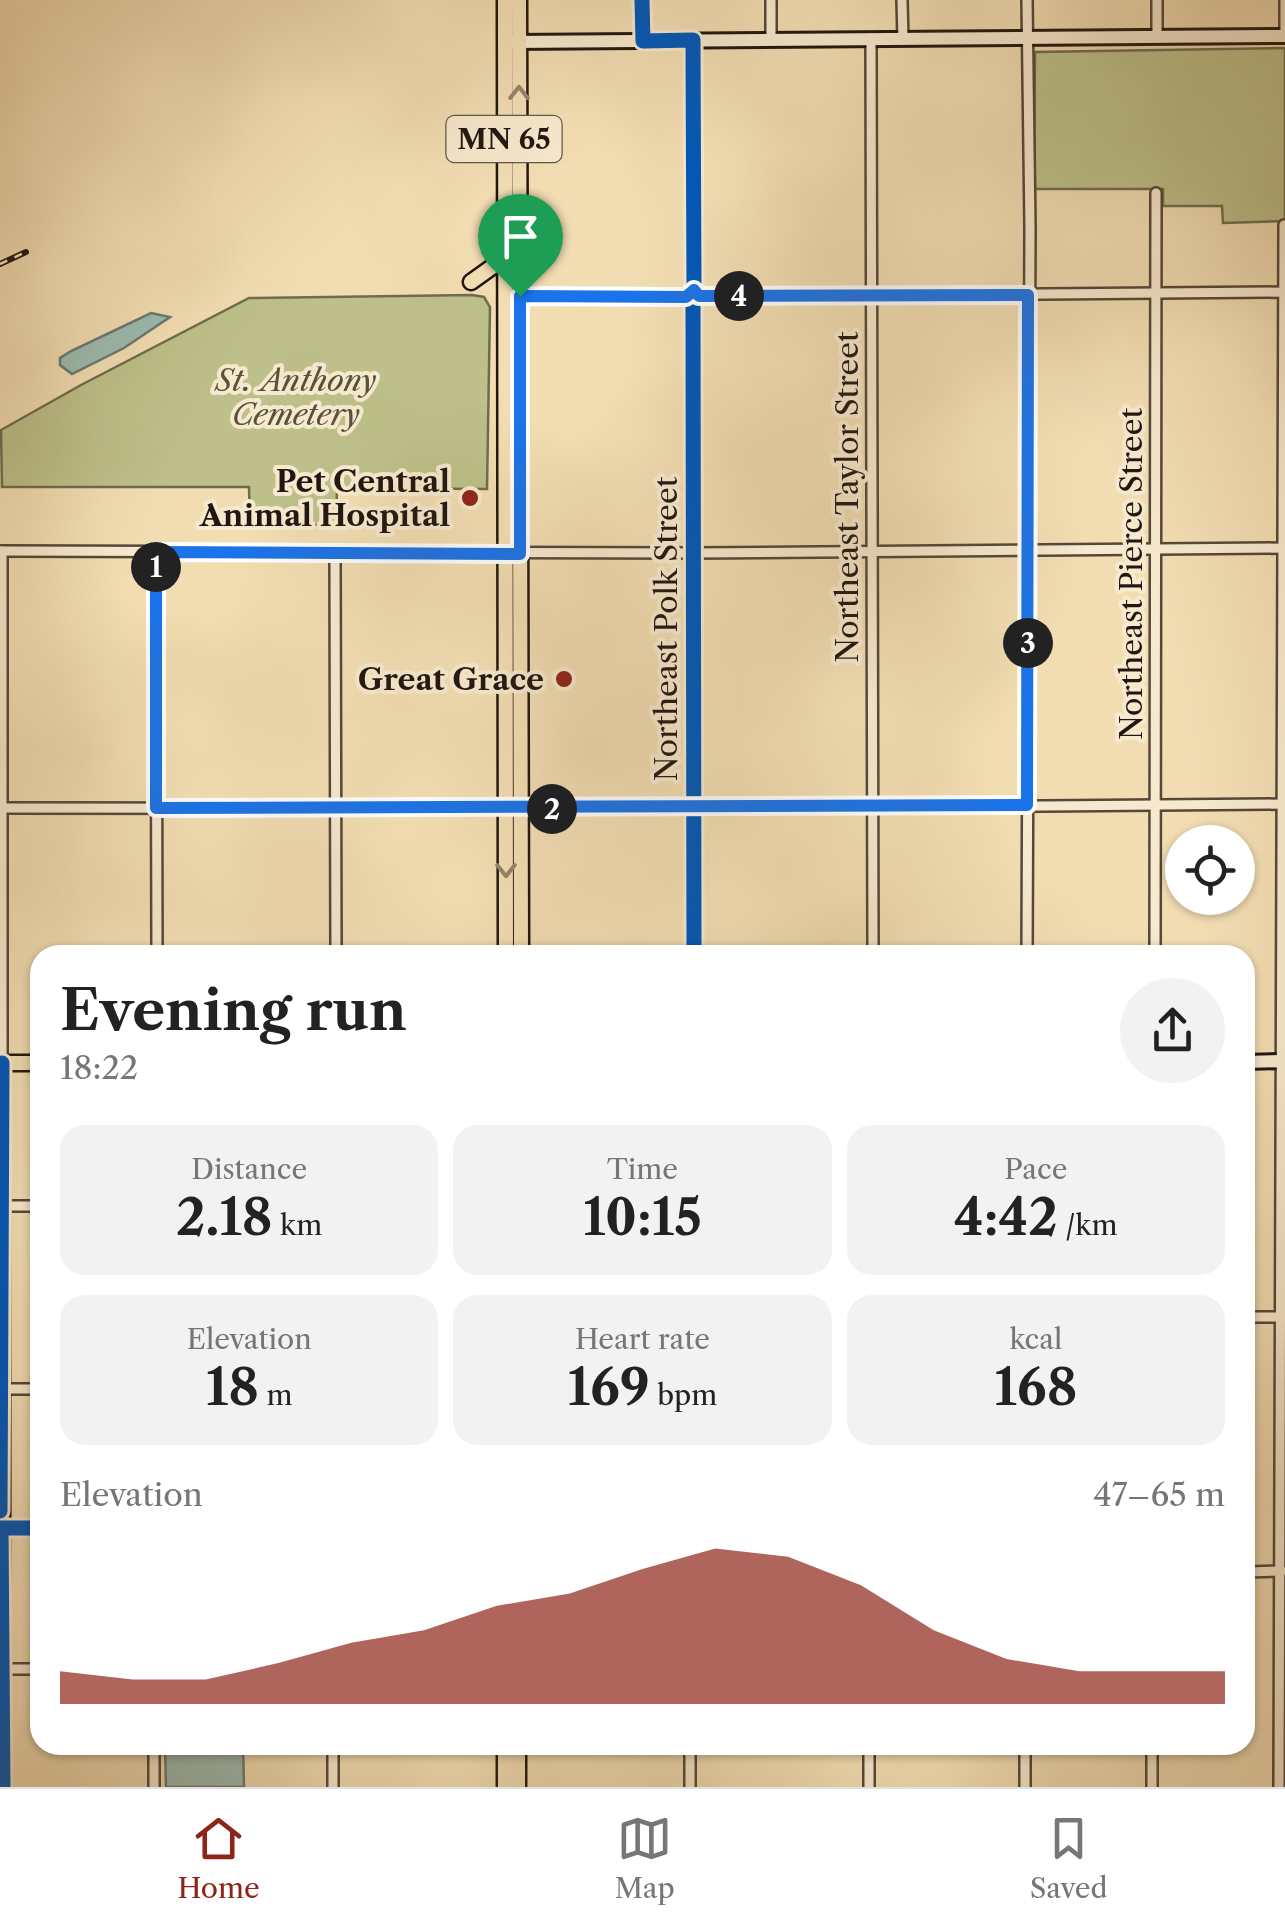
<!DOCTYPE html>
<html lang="en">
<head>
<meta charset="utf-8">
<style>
	body { margin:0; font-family:"Libre Caslon Text",serif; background:#f2f2f2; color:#222; height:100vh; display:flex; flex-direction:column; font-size:38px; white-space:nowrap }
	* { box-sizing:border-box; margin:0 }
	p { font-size:32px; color:#767676 }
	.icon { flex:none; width:55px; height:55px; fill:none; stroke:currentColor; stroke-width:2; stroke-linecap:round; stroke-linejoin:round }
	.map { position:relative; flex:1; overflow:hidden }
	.side { position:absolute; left:30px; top:945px; width:1225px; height:810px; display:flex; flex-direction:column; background:#fff; border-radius:30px; box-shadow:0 2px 8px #0004 }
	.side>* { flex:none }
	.fabs { position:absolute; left:1165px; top:825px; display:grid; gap:20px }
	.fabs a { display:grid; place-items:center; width:90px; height:90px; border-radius:50%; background:#fff; box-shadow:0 2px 8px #0004; font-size:50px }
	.pin { position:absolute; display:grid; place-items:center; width:85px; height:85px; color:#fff; margin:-102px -42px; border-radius:50% 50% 50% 0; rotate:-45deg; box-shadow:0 0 10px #0007 }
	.pin .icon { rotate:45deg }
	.km { position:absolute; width:50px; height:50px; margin:-25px; border-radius:50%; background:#222; color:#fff; font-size:28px; line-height:50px; text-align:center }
	.round { display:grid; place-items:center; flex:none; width:105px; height:105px; border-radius:52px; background:#f2f2f2 }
	.headline { display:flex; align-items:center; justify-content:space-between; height:170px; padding:0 30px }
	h1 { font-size:55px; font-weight:700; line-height:75px }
	.metrics { display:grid; grid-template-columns:repeat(3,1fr); gap:15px; height:170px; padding:10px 30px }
	.metrics div { display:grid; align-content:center; border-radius:25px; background:#f2f2f2; text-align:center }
	.metrics b { font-size:50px; font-weight:700 }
	.metrics small { font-size:28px; font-weight:400 }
	.metrics p { font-size:28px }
	.chart { height:280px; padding:20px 30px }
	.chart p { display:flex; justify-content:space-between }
	.chart svg { width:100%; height:180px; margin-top:10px; fill:#8f2418; opacity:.7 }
	.tab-bar { display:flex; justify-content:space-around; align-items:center; height:140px; border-top:2px solid #e0e0e0; background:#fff; font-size:28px; color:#767676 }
	.tab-bar a { display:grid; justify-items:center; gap:5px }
	.tab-bar .on { color:#8f2418 }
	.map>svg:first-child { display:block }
</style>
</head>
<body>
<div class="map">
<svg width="1285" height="1787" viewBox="0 0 1285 1787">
	<rect width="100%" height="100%" fill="#f2ddb3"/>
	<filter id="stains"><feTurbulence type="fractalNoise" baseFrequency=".002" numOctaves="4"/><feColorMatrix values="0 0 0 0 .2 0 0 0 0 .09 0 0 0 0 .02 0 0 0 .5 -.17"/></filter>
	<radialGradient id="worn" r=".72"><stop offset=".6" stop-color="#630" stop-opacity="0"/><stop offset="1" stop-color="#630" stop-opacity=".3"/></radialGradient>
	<g fill="#bdc08a" stroke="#6f6c4d" stroke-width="2.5">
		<path d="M1285,48V221L1223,223L1222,206H1163V189H1034L1035,52Z"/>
		<path d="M472,295L484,297L490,307L487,489L337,488L336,525L250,524L249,487H2L1,430L81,385L249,298Z"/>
	</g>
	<g fill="#9cbbb1" stroke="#6b7971" stroke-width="2.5">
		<path d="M151,313L170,317L124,348L72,374L60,365V358L71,351Z"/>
		<path d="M165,1745H243L244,1787H166Z"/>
	</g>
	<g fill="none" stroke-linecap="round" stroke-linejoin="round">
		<defs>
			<g id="street">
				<path d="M642,0L643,41"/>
				<path d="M771,0V39"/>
				<path d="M902,0L903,40"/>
				<path d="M1157,0V38"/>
				<path d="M1285,0V30"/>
				<path d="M871,38L873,955"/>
				<path d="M693,40L694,290"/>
				<path d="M520,295L686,297"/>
				<path d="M699,297L1285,292"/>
				<path d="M693,303L694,955"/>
				<path d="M0,551L693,553L1285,548"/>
				<path d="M2,551V1063"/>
				<path d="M156,552L157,955"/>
				<path d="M335,552L336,955"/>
				<path d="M0,808L703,809L1285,804"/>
				<path d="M1027,955L1030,228L1027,0"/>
				<path d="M1155,955L1156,193"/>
				<path d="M0,1206H40"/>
				<path d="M1245,1317H1282"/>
				<path d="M1,1389H40"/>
				<path d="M1,1528H40"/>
				<path d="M1245,1572L1282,1571"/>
				<path d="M3,1669H40"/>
				<path d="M1025,1745V1787"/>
				<path d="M154,1787V1745"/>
				<path d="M333,1787V1745"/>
				<path d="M690,1787V1745"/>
				<path d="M869,1787V1745"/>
				<path d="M1152,1787V1745"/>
				<path d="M1279,1787L1284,225"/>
			</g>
			<g id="secondary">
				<path d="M512,42L1285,36"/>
				<path d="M1245,1062L1285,1061"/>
				<path d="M2,1063L3,1787"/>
			</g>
			<g id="primary">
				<path d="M505,0L506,955"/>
				<path d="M519,0L521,955"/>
				<path d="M471,282L492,267L502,247"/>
				<path d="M0,1063H40"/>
				<path d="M505,1787V1745"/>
				<path d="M518,1787V1745"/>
			</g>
		</defs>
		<use href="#street" stroke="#554839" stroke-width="14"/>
		<use href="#secondary" stroke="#211710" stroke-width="18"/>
		<use href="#primary" stroke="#211710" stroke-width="19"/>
		<use href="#street" stroke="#f7e9ce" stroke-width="9"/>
		<use href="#secondary" stroke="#f7e9ce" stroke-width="12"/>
		<use href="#primary" stroke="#f2ddb3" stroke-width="14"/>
		<defs>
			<path id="rail" d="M0,264L26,252"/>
		</defs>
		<use href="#rail" stroke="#211710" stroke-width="6"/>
		<use href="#rail" stroke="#f7e9ce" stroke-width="2.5" stroke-dasharray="8" stroke-linecap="butt"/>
		<defs>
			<g id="cycleway">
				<path d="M642,0L643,41L693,40L694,290"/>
				<path d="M693,303L694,955"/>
				<path d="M0,1511L2,1063"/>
				<path d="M3,1787L1,1528H40"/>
			</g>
		</defs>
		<use href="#cycleway" stroke="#f7e9ce" stroke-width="21"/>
		<use href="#cycleway" stroke="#0057b8" stroke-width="15"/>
	</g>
	<defs><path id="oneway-chevron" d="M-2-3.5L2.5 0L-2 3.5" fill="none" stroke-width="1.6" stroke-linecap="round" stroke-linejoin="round" transform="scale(2.5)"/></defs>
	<g stroke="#94846a">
		<use href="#oneway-chevron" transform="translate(519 93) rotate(-90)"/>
		<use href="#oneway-chevron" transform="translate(506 870) rotate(90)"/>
	</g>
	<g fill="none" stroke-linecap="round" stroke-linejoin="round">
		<defs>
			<path id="route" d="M694,290L699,296L1028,295L1027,805L156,808V552L520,554V296L686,297Z"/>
		</defs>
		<use href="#route" stroke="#fff" stroke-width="20"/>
		<use href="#route" stroke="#1a73e8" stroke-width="12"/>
	</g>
	<g fill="#8f2418" stroke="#f7e9ce" stroke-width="4">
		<circle cx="470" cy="498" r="10"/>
		<circle cx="564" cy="679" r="10"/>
	</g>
	<g text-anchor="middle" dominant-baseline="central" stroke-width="8" stroke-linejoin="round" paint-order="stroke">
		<rect fill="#f7e9ce" stroke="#615649" stroke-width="2.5" x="446.5" y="116" width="115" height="46" rx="8"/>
		<g font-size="28" font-weight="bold" fill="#211710">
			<text x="504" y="139">MN 65</text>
		</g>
		<g font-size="30" font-style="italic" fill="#58523b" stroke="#f7e9ce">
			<text x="296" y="380">St. Anthony<tspan x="296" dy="34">Cemetery</tspan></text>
		</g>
		<g font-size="30" font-weight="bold" fill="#211710" stroke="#f7e9ce" text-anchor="end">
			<text x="450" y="481">Pet Central<tspan x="450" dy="34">Animal Hospital</tspan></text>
			<text x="544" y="679">Great Grace</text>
		</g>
		<g font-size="30" fill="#211710" stroke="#f7e9ce">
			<text transform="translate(847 497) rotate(-90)">Northeast Taylor Street</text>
			<text transform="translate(1131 574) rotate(-90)">Northeast Pierce Street</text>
			<text transform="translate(666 629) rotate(-90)">Northeast Polk Street</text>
		</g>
	</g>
	<rect width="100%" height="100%" filter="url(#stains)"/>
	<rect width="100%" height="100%" fill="url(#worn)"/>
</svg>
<div class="fabs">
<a><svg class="icon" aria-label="locate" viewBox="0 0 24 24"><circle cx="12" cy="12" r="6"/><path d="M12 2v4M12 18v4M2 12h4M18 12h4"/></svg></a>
</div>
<div class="pin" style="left:520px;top:296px;background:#1e9e55"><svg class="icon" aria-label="arrive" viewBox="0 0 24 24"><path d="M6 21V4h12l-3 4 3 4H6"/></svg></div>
<b class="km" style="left:156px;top:567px">1</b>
<b class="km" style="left:552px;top:809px">2</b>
<b class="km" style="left:1028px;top:643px">3</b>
<b class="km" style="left:739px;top:296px">4</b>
<section class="side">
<div class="headline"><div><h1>Evening run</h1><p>18:22</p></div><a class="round"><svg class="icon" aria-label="share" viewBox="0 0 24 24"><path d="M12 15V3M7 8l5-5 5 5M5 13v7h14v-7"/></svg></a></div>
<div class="metrics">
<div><p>Distance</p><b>2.18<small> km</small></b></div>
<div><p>Time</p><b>10:15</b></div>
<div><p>Pace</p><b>4:42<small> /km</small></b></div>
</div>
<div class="metrics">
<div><p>Elevation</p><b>18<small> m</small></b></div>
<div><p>Heart rate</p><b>169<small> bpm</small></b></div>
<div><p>kcal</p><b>168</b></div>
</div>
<div class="chart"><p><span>Elevation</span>47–65 m</p>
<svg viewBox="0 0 160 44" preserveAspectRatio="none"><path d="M0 44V36L10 38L20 38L30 34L40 29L50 26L60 20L70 17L80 11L90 6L100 8L110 15L120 26L130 33L140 36L150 36L160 36V44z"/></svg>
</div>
</section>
</div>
<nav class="tab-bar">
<a class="on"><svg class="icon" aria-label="home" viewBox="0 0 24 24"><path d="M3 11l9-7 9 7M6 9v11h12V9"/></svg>Home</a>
<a><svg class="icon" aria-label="map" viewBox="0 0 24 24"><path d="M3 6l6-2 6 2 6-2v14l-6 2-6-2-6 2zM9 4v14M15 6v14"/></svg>Map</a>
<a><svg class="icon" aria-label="saved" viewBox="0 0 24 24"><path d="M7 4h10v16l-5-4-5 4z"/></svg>Saved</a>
</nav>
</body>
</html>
